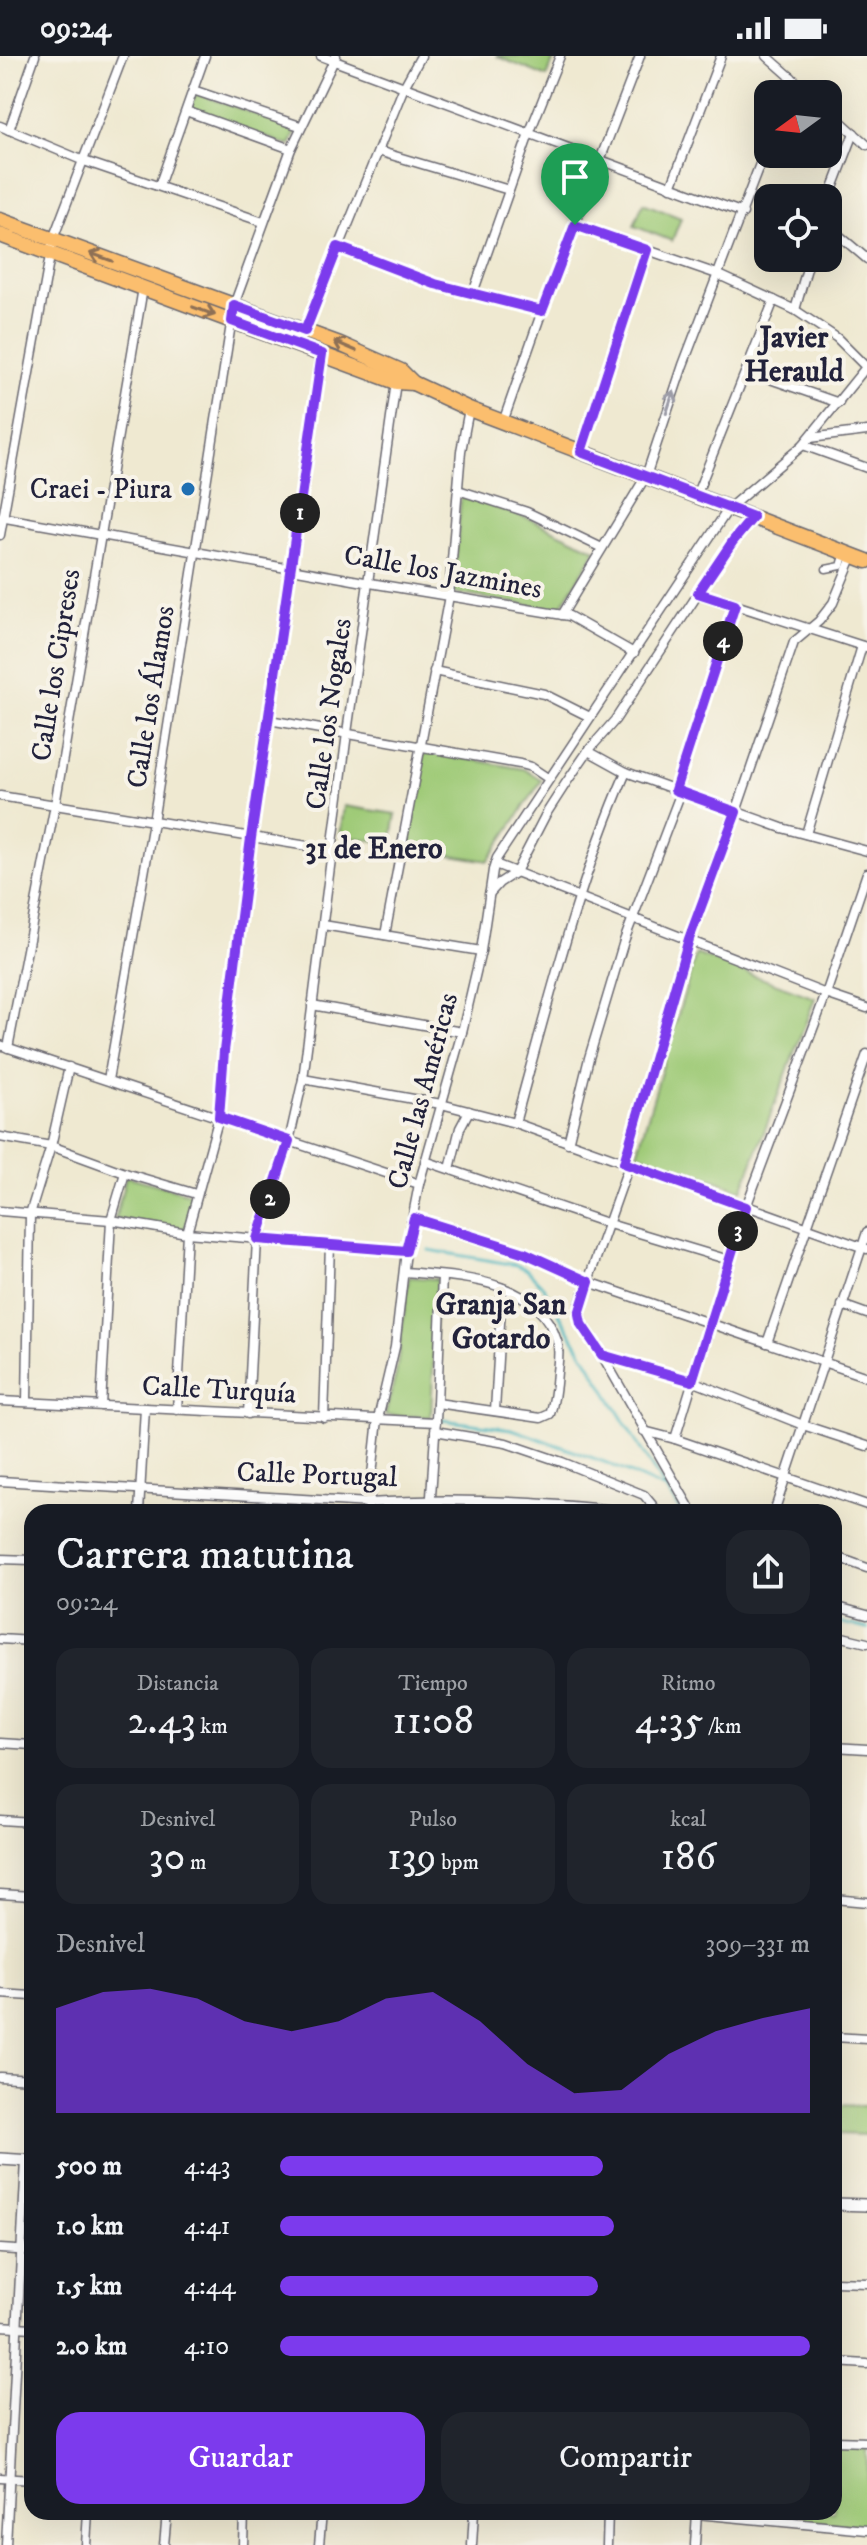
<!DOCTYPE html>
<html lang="es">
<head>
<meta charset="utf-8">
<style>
	body { margin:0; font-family:"IM FELL DW Pica",serif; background:#20242c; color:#f1f3f6; height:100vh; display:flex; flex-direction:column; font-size:30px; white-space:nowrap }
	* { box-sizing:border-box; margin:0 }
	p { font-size:26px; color:#9ea1a6 }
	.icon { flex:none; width:44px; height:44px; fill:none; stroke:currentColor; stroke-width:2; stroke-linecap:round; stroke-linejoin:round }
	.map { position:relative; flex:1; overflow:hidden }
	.details { position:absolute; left:24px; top:1448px; width:818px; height:1016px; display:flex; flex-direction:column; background:#171b24; border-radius:24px; box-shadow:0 8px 32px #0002 }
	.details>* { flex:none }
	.needle { width:52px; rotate:255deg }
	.buttons { position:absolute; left:754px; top:24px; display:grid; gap:16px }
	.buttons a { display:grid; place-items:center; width:88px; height:88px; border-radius:16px; background:#171b24; box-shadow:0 8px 32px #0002; font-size:40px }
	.pin { position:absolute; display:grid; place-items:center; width:68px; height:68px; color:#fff; margin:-82px -34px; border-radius:50% 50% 50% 0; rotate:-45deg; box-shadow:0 0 8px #0007 }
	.pin .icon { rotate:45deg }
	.km { position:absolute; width:40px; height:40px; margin:-20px; border-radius:50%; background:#222; color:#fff; font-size:22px; line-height:40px; text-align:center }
	.round { display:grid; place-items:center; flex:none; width:84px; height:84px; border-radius:24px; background:#20242c }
	.overview { display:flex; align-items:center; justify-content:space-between; height:136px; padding:0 32px }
	h1 { font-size:44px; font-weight:600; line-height:60px }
	.figures { display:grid; grid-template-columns:repeat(3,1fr); gap:12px; height:136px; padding:8px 32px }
	.figures div { display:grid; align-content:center; border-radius:20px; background:#20242c; text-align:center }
	.figures b { font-size:40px; font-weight:600 }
	.figures small { font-size:22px; font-weight:400 }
	.figures p { font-size:22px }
	.chart { height:224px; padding:16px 32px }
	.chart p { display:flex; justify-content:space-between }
	.chart svg { width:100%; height:144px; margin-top:8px; fill:#7c3aed; opacity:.7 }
	.action { display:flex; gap:16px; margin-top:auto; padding:16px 32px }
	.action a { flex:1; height:92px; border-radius:24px; background:#7c3aed; color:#fff; font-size:32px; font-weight:600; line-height:92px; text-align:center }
	.action a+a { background:#20242c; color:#f1f3f6 }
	ul { padding:0 32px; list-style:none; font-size:26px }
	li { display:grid; grid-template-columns:128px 96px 1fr; align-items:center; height:60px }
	li i { height:20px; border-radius:10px; background:#7c3aed }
	.status { display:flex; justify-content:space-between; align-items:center; height:56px; padding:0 40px; background:#171b24; direction:ltr }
	.status svg { height:22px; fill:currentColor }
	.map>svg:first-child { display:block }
</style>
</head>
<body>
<div class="status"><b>09:24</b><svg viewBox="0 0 49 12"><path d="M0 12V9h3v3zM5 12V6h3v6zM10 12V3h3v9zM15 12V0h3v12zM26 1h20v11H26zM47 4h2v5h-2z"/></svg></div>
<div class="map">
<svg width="867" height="2489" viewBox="0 0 867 2489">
	<rect width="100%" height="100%" fill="#f7f3e8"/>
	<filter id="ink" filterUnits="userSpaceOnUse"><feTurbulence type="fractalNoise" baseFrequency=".0125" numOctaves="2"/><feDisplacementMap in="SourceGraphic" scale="16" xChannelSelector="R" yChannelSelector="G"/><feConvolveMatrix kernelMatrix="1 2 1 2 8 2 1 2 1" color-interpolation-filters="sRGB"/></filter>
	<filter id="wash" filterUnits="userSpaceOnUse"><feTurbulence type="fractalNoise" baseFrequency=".006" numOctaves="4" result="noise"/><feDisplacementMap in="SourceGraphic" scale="32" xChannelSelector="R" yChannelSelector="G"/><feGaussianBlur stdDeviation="1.8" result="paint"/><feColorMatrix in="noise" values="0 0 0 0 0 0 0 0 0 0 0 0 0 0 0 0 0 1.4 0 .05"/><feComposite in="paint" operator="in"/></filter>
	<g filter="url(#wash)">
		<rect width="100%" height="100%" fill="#efe9d1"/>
		<g fill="#9fca77" stroke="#607659" stroke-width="2">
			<path d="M496,0H555L547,21Z"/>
			<path d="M196,37L297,73L290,90L189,54Z"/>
			<path d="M643,147L681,162L672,185L634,170Z"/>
			<path d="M461,440L530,463L596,494L559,554L453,537Z"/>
			<path d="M424,695L524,713L542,724L488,805L408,792Z"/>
			<path d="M344,750L396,758L391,787L340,780Z"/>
			<path d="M696,898L815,942L742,1134L637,1097Z"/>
			<path d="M126,1120L194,1139L185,1175L115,1163Z"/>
			<path d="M409,1221L437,1223L431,1361L385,1359L396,1318Z"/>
			<path d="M834,2049L867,2050V2079L834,2078Z"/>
			<path d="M834,2389L867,2390V2471L805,2465L806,2456H834Z"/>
		</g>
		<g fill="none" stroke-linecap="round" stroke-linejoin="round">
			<g stroke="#45b4bd" stroke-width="3">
				<path d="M429,1194L516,1209L526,1213L541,1228L649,1407L681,1456"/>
				<path d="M442,1364L512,1373L607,1407L667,1434"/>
				<path d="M834,1565L867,1573"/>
			</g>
		</g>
	</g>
	<g filter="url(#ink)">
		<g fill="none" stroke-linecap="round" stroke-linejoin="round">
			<defs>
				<path id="pedestrian" d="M826,513L841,510L845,496"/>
				<g id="minor">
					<path d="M321,0L743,157"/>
					<path d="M767,0L810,38"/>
					<path d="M193,34L300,70"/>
					<path d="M785,38L791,21"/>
					<path d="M828,54L867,89"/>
					<path d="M186,55L291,93"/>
					<path d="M0,70L84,105L263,166"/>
					<path d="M9,74L35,0"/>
					<path d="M378,95L509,134"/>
					<path d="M159,130L205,0"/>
					<path d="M671,131L721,0"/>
					<path d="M828,145L854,77"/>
					<path d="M575,169L717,218L795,254L837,282L867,312"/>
					<path d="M828,170L867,203"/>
					<path d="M338,191L435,228L542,255"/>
					<path d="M473,237L529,78L560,0"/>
					<path d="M795,254L810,202"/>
					<path d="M305,275L404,31L421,0"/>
					<path d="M747,315L839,347"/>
					<path d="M503,366L542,255L640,0"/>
					<path d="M810,382L867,375"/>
					<path d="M803,389L867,412"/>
					<path d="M581,396L647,194"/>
					<path d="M458,434L527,456L602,492"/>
					<path d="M696,440L774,244"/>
					<path d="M0,461L370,527L569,560L634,597"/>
					<path d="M0,479L53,183L123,0"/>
					<path d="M698,537L866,591"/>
					<path d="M562,559L646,420L683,309L768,87"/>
					<path d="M434,615L544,638L590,661"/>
					<path d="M269,664L520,708L531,711L549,723"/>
					<path d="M588,695L626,716L782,772L867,795"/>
					<path d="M675,734L735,549"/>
					<path d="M0,740L332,794"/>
					<path d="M806,778L862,590"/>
					<path d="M495,808L826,938L867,952"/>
					<path d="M489,838L499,827L516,816L546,758L566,727L588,695L615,664L733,485L753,461"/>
					<path d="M323,869L481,895"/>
					<path d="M385,879L449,540L461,395L469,353"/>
					<path d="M312,949L462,976"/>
					<path d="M0,989L419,1128"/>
					<path d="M8,992L55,749L143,232"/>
					<path d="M303,1023L441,1048L515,1067L867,1193"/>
					<path d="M108,1024L153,766L234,249L291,93L336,0"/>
					<path d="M515,1067C548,948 577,829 626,716"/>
					<path d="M0,1081L51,1090L125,1117L196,1138"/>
					<path d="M568,1087L589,1002L624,885L681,736"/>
					<path d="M425,1105L609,1168L729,1204"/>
					<path d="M624,1107L689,883L736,756L794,586L819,565L833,547L853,499"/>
					<path d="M629,1109L581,1245L579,1258L581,1268L602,1299L692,1456"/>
					<path d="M450,1113L460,1072L469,1055"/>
					<path d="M0,1155L111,1164L187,1177L406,1195"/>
					<path d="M414,1162L525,1197L589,1226L867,1321"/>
					<path d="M405,1216C458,1221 538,1222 557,1285C560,1294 558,1306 557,1316C556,1331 555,1344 550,1358L541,1362L437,1347"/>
					<path d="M842,1249L867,1258"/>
					<path d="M767,1287L867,998"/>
					<path d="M602,1299L692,1325L803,1369L867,1390"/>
					<path d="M0,1345L436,1366"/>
					<path d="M27,1346L30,1158L51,1090L69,1011"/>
					<path d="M101,1350L111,1164L125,1117"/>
					<path d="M177,1354L187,1177L219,1061L224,995L251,782L322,298"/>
					<path d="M495,1355L502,1232"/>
					<path d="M248,1358L257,1183L289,1085L303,1023L347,677L396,326"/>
					<path d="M324,1362L330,1189"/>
					<path d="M435,1375L506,1387L562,1406L644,1439L658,1456"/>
					<path d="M644,1375L675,1383L867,1449"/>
					<path d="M675,1383L746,1151L826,938L867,817"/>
					<path d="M0,1425L369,1447C457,1441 546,1446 633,1456"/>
					<path d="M139,1456L145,1352"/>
					<path d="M368,1456L378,1363L395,1291L406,1195L419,1128L462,976L481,895L493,814L497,802L729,452L803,389L867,310"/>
					<path d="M430,1456L437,1347L442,1220"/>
					<path d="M774,1456L867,1176"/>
					<path d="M834,1500L867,1512"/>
					<path d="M0,1503L32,1504"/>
					<path d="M834,1550L867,1559"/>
					<path d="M834,1579L867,1587"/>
					<path d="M0,1583L32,1585"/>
					<path d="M0,1687L32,1689"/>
					<path d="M834,1691L867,1693"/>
					<path d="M0,1764L32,1766"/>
					<path d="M0,1838L32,1840"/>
					<path d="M834,1843L867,1846"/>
					<path d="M0,1938L32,1940"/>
					<path d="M834,1981L867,1983"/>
					<path d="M0,2021L32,2023"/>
					<path d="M0,2193L32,2195"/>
					<path d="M834,2226L867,2227"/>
					<path d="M0,2270L32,2272"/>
					<path d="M834,2306L867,2308"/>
					<path d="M834,2385L867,2386"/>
					<path d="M0,2422L32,2424"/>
					<path d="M640,2456L697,2458L867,2474"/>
					<path d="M6,2489L26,2104"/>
					<path d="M86,2489L88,2456"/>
					<path d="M164,2489L167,2456"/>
					<path d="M243,2489L244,2456"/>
					<path d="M319,2489L322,2456"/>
					<path d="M472,2489L474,2456"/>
					<path d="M607,2489L608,2456"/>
					<path d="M695,2489L697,2456"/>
				</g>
				<g id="tertiary">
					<path d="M0,2103L32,2105"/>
					<path d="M834,2148L867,2149"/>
				</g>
				<g id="primary">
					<path d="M0,164L340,288L401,315L413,327L469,353L867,505"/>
					<path d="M0,179L396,326L413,327"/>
				</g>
			</defs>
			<use href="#pedestrian" stroke="#6a6870" stroke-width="9"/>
			<use href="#minor" stroke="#6a6870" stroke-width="11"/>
			<use href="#tertiary" stroke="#6a6870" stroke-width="14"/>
			<use href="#primary" stroke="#6a6870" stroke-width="17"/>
			<use href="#pedestrian" stroke="#fff" stroke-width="6"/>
			<use href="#minor" stroke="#fff" stroke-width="8"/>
			<use href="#tertiary" stroke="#fff" stroke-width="11"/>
			<use href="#primary" stroke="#fbbe6e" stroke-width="14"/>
		</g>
		<defs><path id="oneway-shaft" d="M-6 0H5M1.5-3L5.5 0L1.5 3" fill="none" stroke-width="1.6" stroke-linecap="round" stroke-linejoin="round" transform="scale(2)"/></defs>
		<g stroke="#8e7054">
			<use href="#oneway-shaft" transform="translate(101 201) rotate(-160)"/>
			<use href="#oneway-shaft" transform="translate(204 255) rotate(20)"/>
			<use href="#oneway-shaft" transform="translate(345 290) rotate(-157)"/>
		</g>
		<use stroke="#9c9ca7" href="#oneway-shaft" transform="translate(670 346) rotate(-72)"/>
	</g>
	<g fill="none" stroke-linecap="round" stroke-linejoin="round" filter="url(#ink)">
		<defs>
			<path id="route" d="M575,169L647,194L581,396L753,461L733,485L698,537L735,549L675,734L736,756L689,883L624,1107L746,1151L692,1325L602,1299L581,1268L579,1258L589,1226L525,1197L414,1162L406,1195L257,1183L289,1085L219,1061L224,995L251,782L322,298L232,265L234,249L305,275L338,191L435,228L542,255Z"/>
		</defs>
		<use href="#route" stroke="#fff" stroke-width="16"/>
		<use href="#route" stroke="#7c3aed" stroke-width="10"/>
	</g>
	<circle fill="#1f6fb2" stroke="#f7f3e8" stroke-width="3" cx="188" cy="433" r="8"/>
	<g text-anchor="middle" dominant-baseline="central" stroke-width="8" stroke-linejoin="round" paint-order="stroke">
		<g font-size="28" fill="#22223b" stroke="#f7f3e8" text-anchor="end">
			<text x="172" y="433">Craei - Piura</text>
		</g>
		<g font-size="28" fill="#22223b" stroke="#f7f3e8">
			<text transform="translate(443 516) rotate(10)">Calle los Jazmines</text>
			<text transform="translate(56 609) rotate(-81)">Calle los Cipreses</text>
			<text transform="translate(151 641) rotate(-81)">Calle los Álamos</text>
			<text transform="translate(329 658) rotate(-82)">Calle los Nogales</text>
			<text transform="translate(423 1035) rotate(-75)">Calle las Américas</text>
			<text transform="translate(219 1334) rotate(3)">Calle Turquía</text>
			<text transform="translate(317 1419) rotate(2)">Calle Portugal</text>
		</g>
		<g font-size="30" font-weight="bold" fill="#22223b" stroke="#f7f3e8">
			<text x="794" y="282">Javier<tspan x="794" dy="34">Herauld</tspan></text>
			<text x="374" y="793">31 de Enero</text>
			<text x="501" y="1249">Granja San<tspan x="501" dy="34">Gotardo</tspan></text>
		</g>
	</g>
</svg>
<div class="buttons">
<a><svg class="needle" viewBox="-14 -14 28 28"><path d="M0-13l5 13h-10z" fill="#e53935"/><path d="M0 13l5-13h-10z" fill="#9ea1a6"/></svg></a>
<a><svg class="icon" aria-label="locate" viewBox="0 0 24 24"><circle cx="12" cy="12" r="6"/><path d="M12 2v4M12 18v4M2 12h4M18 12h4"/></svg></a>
</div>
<div class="pin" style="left:575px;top:169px;background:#1e9e55"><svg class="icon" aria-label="arrive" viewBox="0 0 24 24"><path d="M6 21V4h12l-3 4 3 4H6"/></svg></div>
<b class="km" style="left:300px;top:457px">1</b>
<b class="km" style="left:270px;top:1143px">2</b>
<b class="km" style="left:738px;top:1175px">3</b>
<b class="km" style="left:723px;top:585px">4</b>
<section class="details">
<div class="overview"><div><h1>Carrera matutina</h1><p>09:24</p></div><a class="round"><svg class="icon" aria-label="share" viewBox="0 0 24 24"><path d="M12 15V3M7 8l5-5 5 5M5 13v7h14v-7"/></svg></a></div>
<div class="figures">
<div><p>Distancia</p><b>2.43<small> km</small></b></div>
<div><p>Tiempo</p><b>11:08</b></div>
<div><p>Ritmo</p><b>4:35<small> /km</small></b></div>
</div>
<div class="figures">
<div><p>Desnivel</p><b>30<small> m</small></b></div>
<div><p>Pulso</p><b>139<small> bpm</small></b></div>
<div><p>kcal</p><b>186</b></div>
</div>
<div class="chart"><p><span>Desnivel</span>309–331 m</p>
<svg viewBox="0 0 160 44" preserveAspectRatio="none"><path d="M0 44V12L10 7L20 6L30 9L40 16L50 19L60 16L70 9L80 7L90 16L100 29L110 38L120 37L130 26L140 19L150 15L160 12V44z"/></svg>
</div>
<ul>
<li><b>500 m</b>4:43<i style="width:61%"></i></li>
<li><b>1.0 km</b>4:41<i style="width:63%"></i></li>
<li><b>1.5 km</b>4:44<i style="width:60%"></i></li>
<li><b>2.0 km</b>4:10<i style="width:100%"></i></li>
</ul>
<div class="action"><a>Guardar</a><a>Compartir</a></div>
</section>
</div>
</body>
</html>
